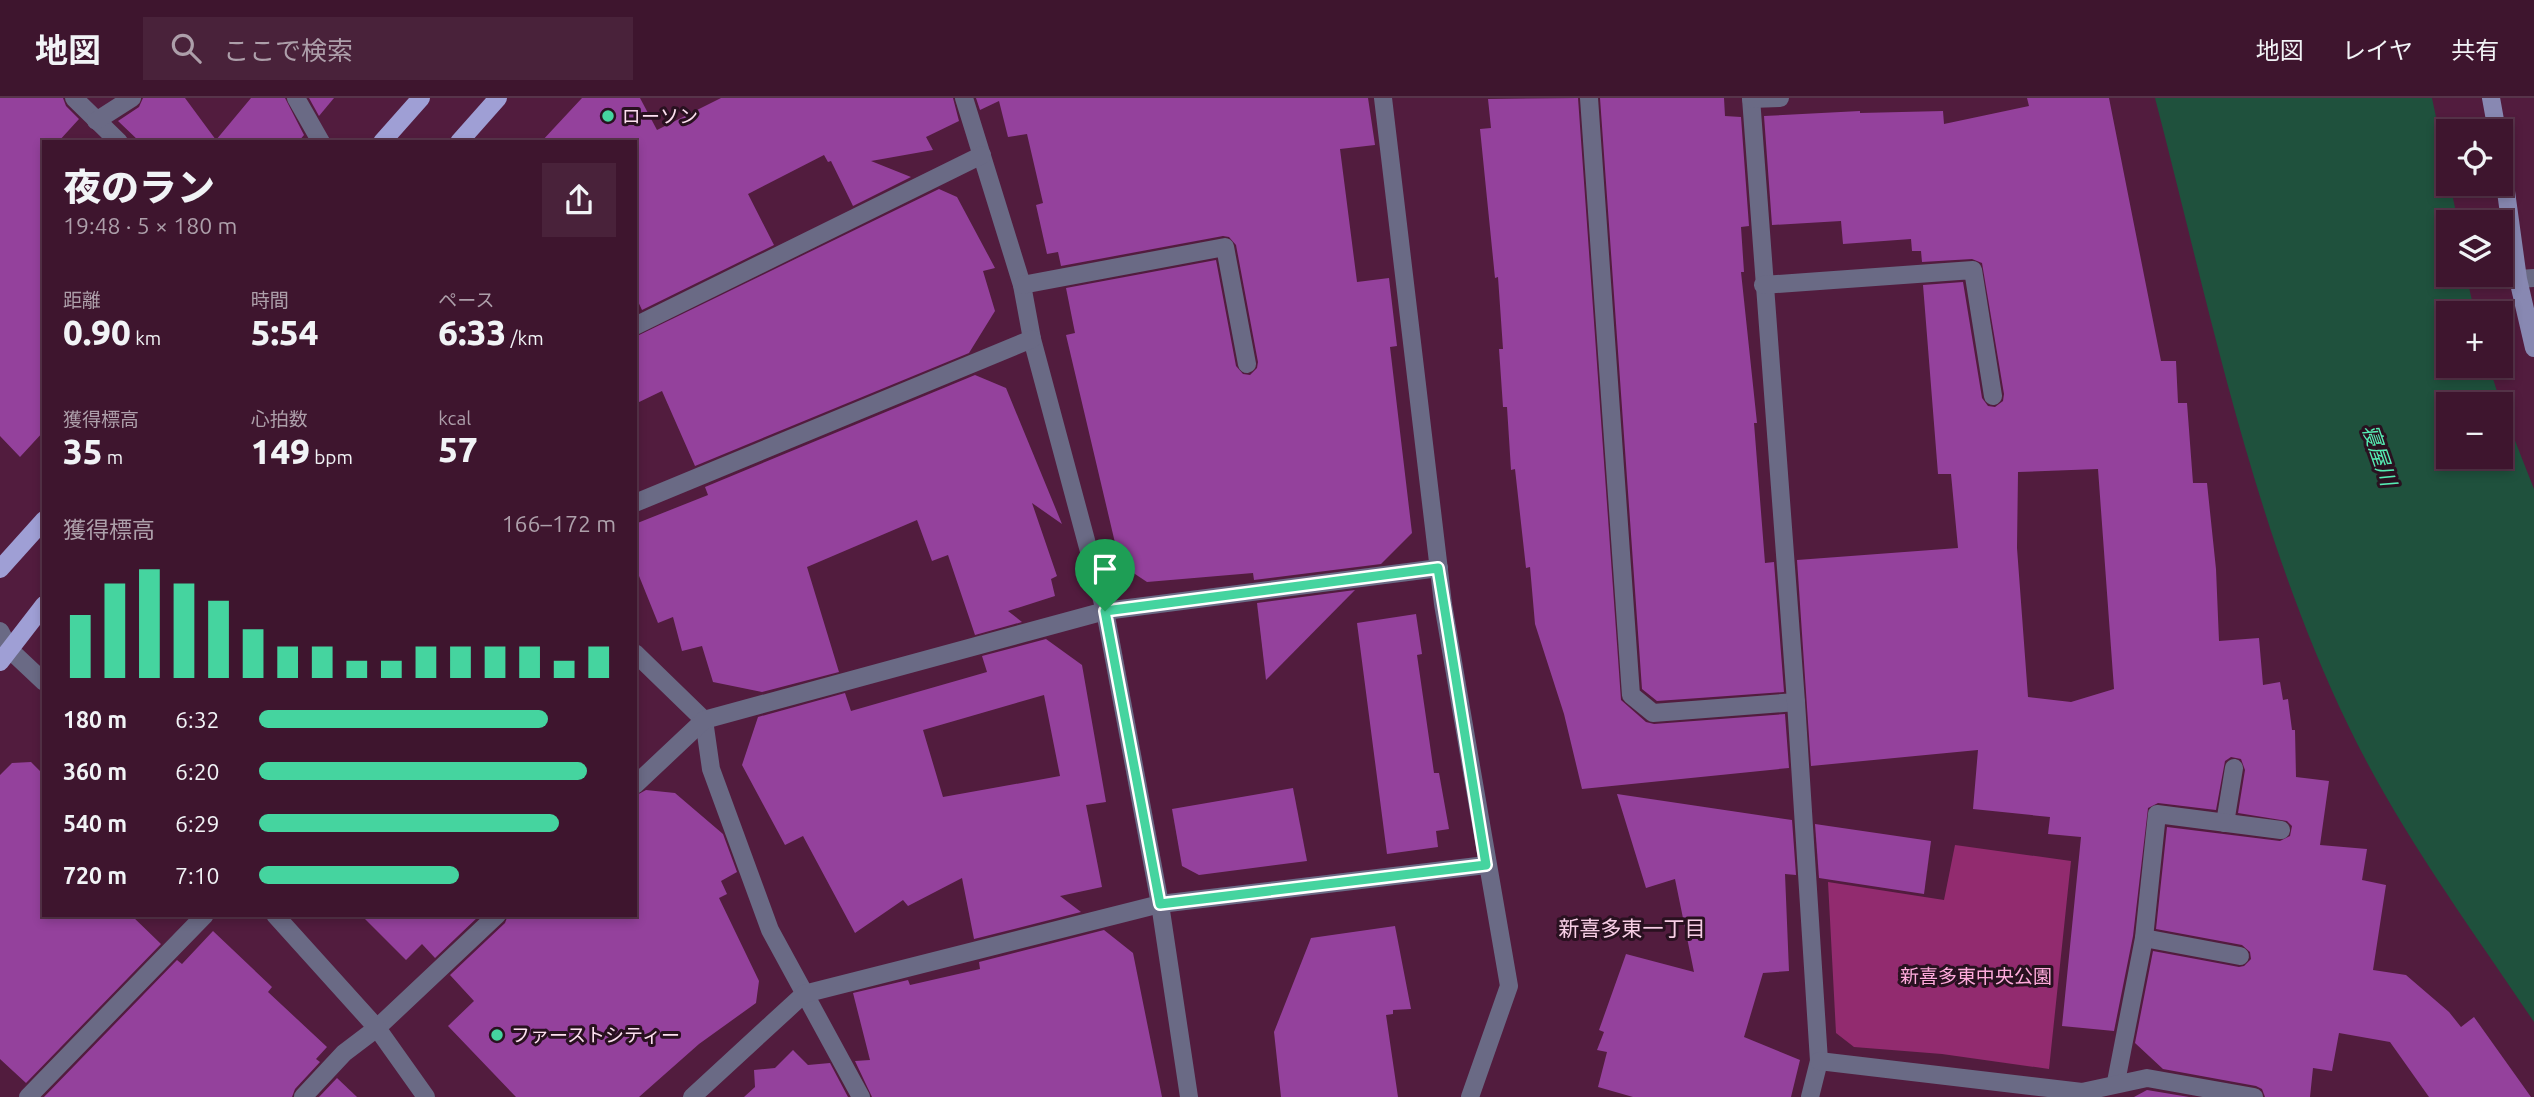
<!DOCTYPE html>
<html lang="ja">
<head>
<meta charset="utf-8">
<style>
	body { margin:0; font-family:Ubuntu,"Noto Sans JP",sans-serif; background:#49223a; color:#f1f3f6; height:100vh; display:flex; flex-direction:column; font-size:26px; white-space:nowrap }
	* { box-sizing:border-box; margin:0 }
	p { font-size:23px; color:#ad9faa }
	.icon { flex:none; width:38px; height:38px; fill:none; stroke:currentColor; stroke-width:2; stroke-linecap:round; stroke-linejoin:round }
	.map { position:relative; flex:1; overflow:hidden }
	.panel { position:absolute; left:42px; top:42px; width:595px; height:777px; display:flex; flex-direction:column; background:#3e152e; border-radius:0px; box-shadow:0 4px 10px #0003,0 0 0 2px #57344a }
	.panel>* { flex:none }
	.fabs { position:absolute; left:2436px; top:21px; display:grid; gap:14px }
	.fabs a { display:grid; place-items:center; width:77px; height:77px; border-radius:0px; background:#3e152e; box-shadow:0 4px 10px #0003,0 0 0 2px #57344a; font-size:35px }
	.pin { position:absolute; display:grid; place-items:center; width:60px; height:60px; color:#fff; margin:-72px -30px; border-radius:50% 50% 50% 0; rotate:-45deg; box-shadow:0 0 7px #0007 }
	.pin .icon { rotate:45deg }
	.round { display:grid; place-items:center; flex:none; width:74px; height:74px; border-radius:0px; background:#49223a }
	.summary { display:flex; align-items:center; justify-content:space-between; height:119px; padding:0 21px }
	h1 { font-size:38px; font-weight:800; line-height:52px }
	.metrics { display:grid; grid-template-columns:repeat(3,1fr); gap:10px; height:119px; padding:7px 21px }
	.metrics div { display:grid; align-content:center }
	.metrics b { font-size:35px; font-weight:800 }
	.metrics small { font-size:19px; font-weight:400 }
	.metrics p { font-size:19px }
	.chart { height:196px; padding:14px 21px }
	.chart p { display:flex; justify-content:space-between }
	.chart svg { width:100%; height:126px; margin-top:7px; stroke:#45d49f; stroke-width:6 }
	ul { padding:0 21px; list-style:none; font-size:23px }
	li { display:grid; grid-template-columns:112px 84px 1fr; align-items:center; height:52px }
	li i { height:18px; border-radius:9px; background:#45d49f }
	header { display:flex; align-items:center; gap:42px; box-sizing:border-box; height:98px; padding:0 35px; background:#3e152e; border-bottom:2px solid #57344a }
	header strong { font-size:33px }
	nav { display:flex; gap:38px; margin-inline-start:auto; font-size:24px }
	.search { width:490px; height:63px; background:#49223a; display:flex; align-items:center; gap:18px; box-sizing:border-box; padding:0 24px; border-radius:0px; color:#ad9faa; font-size:26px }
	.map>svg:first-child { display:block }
</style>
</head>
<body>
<header>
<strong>地図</strong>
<div class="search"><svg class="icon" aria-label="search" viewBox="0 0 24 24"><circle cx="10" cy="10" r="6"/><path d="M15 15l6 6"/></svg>ここで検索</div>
<nav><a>地図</a><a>レイヤ</a><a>共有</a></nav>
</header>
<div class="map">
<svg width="2534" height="999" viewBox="0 0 2534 999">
	<rect width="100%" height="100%" fill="#521c3e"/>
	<path fill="#922b6f" d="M1955,747L2071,763L2049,971L1942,956L1854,949L1836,935L1828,784L1944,802Z"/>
	<path fill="#1f513d" d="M2155,0H2432L2458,124H2448V177H2466L2475,215H2448V268H2489L2501,306H2448V359H2501V307L2534,391V924C2469,827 2399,733 2348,627C2253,430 2210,211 2155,0Z"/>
	<g fill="#94419c" fill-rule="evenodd">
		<path d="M0,0H63L66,8L79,21L58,44H44V333L20,359L0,338Z"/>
		<path d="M143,0H185L216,42L251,0H285L304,37L298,44H140L118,23L139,9Z"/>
		<path d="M309,0H334L319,18Z"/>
		<path d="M582,0H640L657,32L721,0H953L959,23L926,39L933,52L871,63L911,79L853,108L831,63L828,64L824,57L748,96L774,147L642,212L635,197V44H541Z"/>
		<path d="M976,0H1368L1375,47L1340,51L1357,184L1389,180L1397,248L1390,249L1412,435L1381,466L1254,482L1253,475L1147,484L1120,466L1066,237L1075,235L1066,190L1216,162L1236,268L1243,276L1250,277L1257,270L1258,264L1236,147L1229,139L1223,138L1061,168L1058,154L1047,156L1036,107L1043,105L1027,36L1008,39L999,3L980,12Z"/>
		<path d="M1578,0L1621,602L1646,624L1654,626L1785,616L1789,670L1582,691L1564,616L1535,526L1530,469L1526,470L1515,371L1511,372L1507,309H1503L1499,251H1503L1498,179L1495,180L1480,31L1491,30L1488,1Z"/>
		<path d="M1600,0H1724L1725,18L1741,19L1749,128L1741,129L1744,174H1741L1757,325H1754L1765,465L1774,464L1784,594L1657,603L1642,591Z"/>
		<path d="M2027,0H2109L2161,263H2176L2178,305H2187L2193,385H2207L2216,471L2219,543L2259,540L2263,587L2280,584L2283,602L2288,601L2292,632H2295L2296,679L2329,683L2320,747L2367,751L2362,782L2386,787L2373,872L2406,877L2449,914L2461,929L2474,919L2531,999H2429L2390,944L2339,935L2332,973L2313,970L2310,999H2265L2262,991L2256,988L2163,971L2135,945L2153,853L2239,869L2244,868L2251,861L2250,854L2242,847L2156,831L2167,729L2280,743L2290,738L2292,728L2287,723L2238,715L2245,672L2241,661L2231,659L2225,663L2216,712L2158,705L2148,710L2133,838L2114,933L2062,928L2081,739L2048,736L2050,719L1973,711L1978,652L1811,668L1797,462L1958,450L1951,376H1938L1923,187L1963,184L1982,300L1988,308L1995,309L2003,303L2004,296L1982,165L1972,161L1922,164L1921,153H1912L1911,141L1843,146L1841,123L1772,127L1764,18L1860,13V15L1943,13L1944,26L2029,8ZM2098,371L2114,591L2071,604L2028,599L2017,450L2018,374Z"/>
		<path d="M939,91L957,99L995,170L983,173L995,213L969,255L695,368L662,293L635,306V239Z"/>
		<path d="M975,277L1006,290L1062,426L1032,405L1057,478L1051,481L1055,498L1008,513L1022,524L975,537L948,457L932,463L917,422L807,469L839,574L762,594L713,584L702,548L682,553L673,519L658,525L635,468V426L708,397L705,389Z"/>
		<path d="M1355,492L1266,582L1257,505Z"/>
		<path d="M1416,516L1422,556L1417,557L1434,675H1439L1449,731L1436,733L1438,749L1387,756L1357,525Z"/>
		<path d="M1046,541L1082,567L1106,704L1086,707L1102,789L1060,798L1081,814L974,841L962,780L908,808L903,802L855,835L803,738L785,747L742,667L758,619L845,595L851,613L987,574L982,558ZM1044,597L1060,678L943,699L923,632Z"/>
		<path d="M31,664L44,677V817H131L161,846L26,985L0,961V677L12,665Z"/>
		<path d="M1293,690L1307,763L1199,777L1182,768L1172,711Z"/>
		<path d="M646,692L675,695L723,736L737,774L721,783L727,796L719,800L759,883L756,905L699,946L639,999H516L448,928L474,903L450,877L505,825L508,817H635V698Z"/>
		<path d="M1617,696L1792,722L1796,777L1785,776L1789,873L1763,875L1744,939L1800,962L1791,999H1633L1598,989L1607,954L1597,952L1604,934L1599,932L1626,856L1694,874L1675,781L1646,790Z"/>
		<path d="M1815,726L1931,743L1924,796L1819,780Z"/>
		<path d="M361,817H480L435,860L422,846L406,862Z"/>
		<path d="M1395,828L1411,911L1393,912V916L1386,917L1398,999H1281L1274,934L1311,840Z"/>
		<path d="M1104,832L1133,855L1162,999H872L855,963L870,962L853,895L908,882L910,887L980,871L979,864Z"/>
		<path d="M213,833L272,889L268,894L327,949L316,961L320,964L295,991L292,999H44L177,862L182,866Z"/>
		<path d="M793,952L808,967L830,965L848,999H744L755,989L754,972L775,970Z"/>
		<path d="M337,980L357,999H319Z"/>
		<path d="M2147,992L2189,999H2134Z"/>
	</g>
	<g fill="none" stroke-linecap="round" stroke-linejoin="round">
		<g stroke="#6a6a85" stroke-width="18">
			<path d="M2225,725L2234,670"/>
			<path d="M2144,840L2240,858"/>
			<path d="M2116,984L2144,840L2157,716L2281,732"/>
		</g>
		<g stroke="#6a6a85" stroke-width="18">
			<path d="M74,0L119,44"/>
			<path d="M296,0L321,44"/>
			<path d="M964,0L1022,187L1032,241L1105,513L1160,806L1189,999"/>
			<path d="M1383,0L1443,506L1509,888L1470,999"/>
			<path d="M1589,0L1631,597L1653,615L1796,604"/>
			<path d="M1751,0L1796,604L1819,963L1810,999"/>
			<path d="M1751,1L1780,0"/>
			<path d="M96,23L132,0"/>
			<path d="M2518,181L2534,180"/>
			<path d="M1022,187L1225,149L1247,266"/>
			<path d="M1763,187L1973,172L1993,298"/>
			<path d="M635,228L982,57"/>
			<path d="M635,405L1032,241"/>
			<path d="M635,555L704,622L711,671L770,832L861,999"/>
			<path d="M635,687L704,622L1105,513L1439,470"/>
			<path d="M1819,963L2082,994L2147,980L2254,999"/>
			<path d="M28,999L205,817"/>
			<path d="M303,999L344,955L377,930L497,817"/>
			<path d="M692,999L804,896L1160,806L1486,767"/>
		</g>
		<g stroke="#6a6a85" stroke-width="18">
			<path d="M0,533L10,552L44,584"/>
			<path d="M275,817L377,930L426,999"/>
		</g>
		<g stroke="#8888b2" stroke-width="18">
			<path d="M2491,0L2497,33"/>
			<path d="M2501,57L2518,181L2534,250"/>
		</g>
		<g stroke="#9f9fd5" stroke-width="18">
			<path d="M382,44L421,0"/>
			<path d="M459,44L498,0"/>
			<path d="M0,471L44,422"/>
			<path d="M0,564L44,507"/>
		</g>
	</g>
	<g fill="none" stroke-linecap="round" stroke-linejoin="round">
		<defs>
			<path id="route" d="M1438,470L1486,767L1160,806L1105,513Z"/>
		</defs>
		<use href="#route" stroke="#fff" stroke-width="14"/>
		<use href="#route" stroke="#45d49f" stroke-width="9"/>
	</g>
	<g fill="#45d49f" stroke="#291120" stroke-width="2.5">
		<circle cx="608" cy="18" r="7"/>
		<circle cx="497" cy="937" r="7"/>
	</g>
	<g text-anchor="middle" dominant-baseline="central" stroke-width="6" stroke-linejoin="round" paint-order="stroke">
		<g font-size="19" fill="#fde0f0" stroke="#291120" text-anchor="start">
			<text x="622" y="18">ローソン</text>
			<text x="511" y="937">ファーストシティー</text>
		</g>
		<g font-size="19" fill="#ffabdc" stroke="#291120">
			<text x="1976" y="878">新喜多東中央公園</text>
		</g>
		<g font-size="21" font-style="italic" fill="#56edb4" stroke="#291120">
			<text transform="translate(2380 357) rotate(71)">寝屋川</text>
		</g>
		<g font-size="21" fill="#f7cee5" stroke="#291120">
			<text x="1632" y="830">新喜多東一丁目</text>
		</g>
	</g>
</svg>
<div class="fabs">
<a><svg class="icon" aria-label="locate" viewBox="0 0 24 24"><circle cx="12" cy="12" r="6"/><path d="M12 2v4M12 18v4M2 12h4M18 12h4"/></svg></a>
<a><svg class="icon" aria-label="layers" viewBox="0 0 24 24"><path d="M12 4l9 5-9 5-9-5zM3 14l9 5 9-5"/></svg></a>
<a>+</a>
<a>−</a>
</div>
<div class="pin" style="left:1105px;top:513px;background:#1e9e55"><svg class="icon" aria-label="arrive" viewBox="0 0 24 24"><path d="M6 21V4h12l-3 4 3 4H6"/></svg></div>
<section class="panel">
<div class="summary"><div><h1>夜のラン</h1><p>19:48 · 5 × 180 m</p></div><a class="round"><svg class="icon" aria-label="share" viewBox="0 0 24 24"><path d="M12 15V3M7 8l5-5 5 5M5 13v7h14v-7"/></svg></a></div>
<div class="metrics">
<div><p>距離</p><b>0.90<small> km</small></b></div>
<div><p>時間</p><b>5:54</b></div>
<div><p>ペース</p><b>6:33<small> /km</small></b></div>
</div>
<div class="metrics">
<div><p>獲得標高</p><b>35<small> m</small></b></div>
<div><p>心拍数</p><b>149<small> bpm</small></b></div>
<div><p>kcal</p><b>57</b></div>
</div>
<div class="chart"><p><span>獲得標高</span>166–172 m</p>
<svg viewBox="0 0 160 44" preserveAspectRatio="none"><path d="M5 44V22M15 44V11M25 44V6M35 44V11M45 44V17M55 44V27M65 44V33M75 44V33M85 44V38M95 44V38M105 44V33M115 44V33M125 44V33M135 44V33M145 44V38M155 44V33"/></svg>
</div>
<ul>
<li><b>180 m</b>6:32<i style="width:81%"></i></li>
<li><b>360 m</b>6:20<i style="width:92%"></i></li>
<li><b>540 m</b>6:29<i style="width:84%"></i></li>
<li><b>720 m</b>7:10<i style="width:56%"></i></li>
</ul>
</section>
</div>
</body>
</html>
